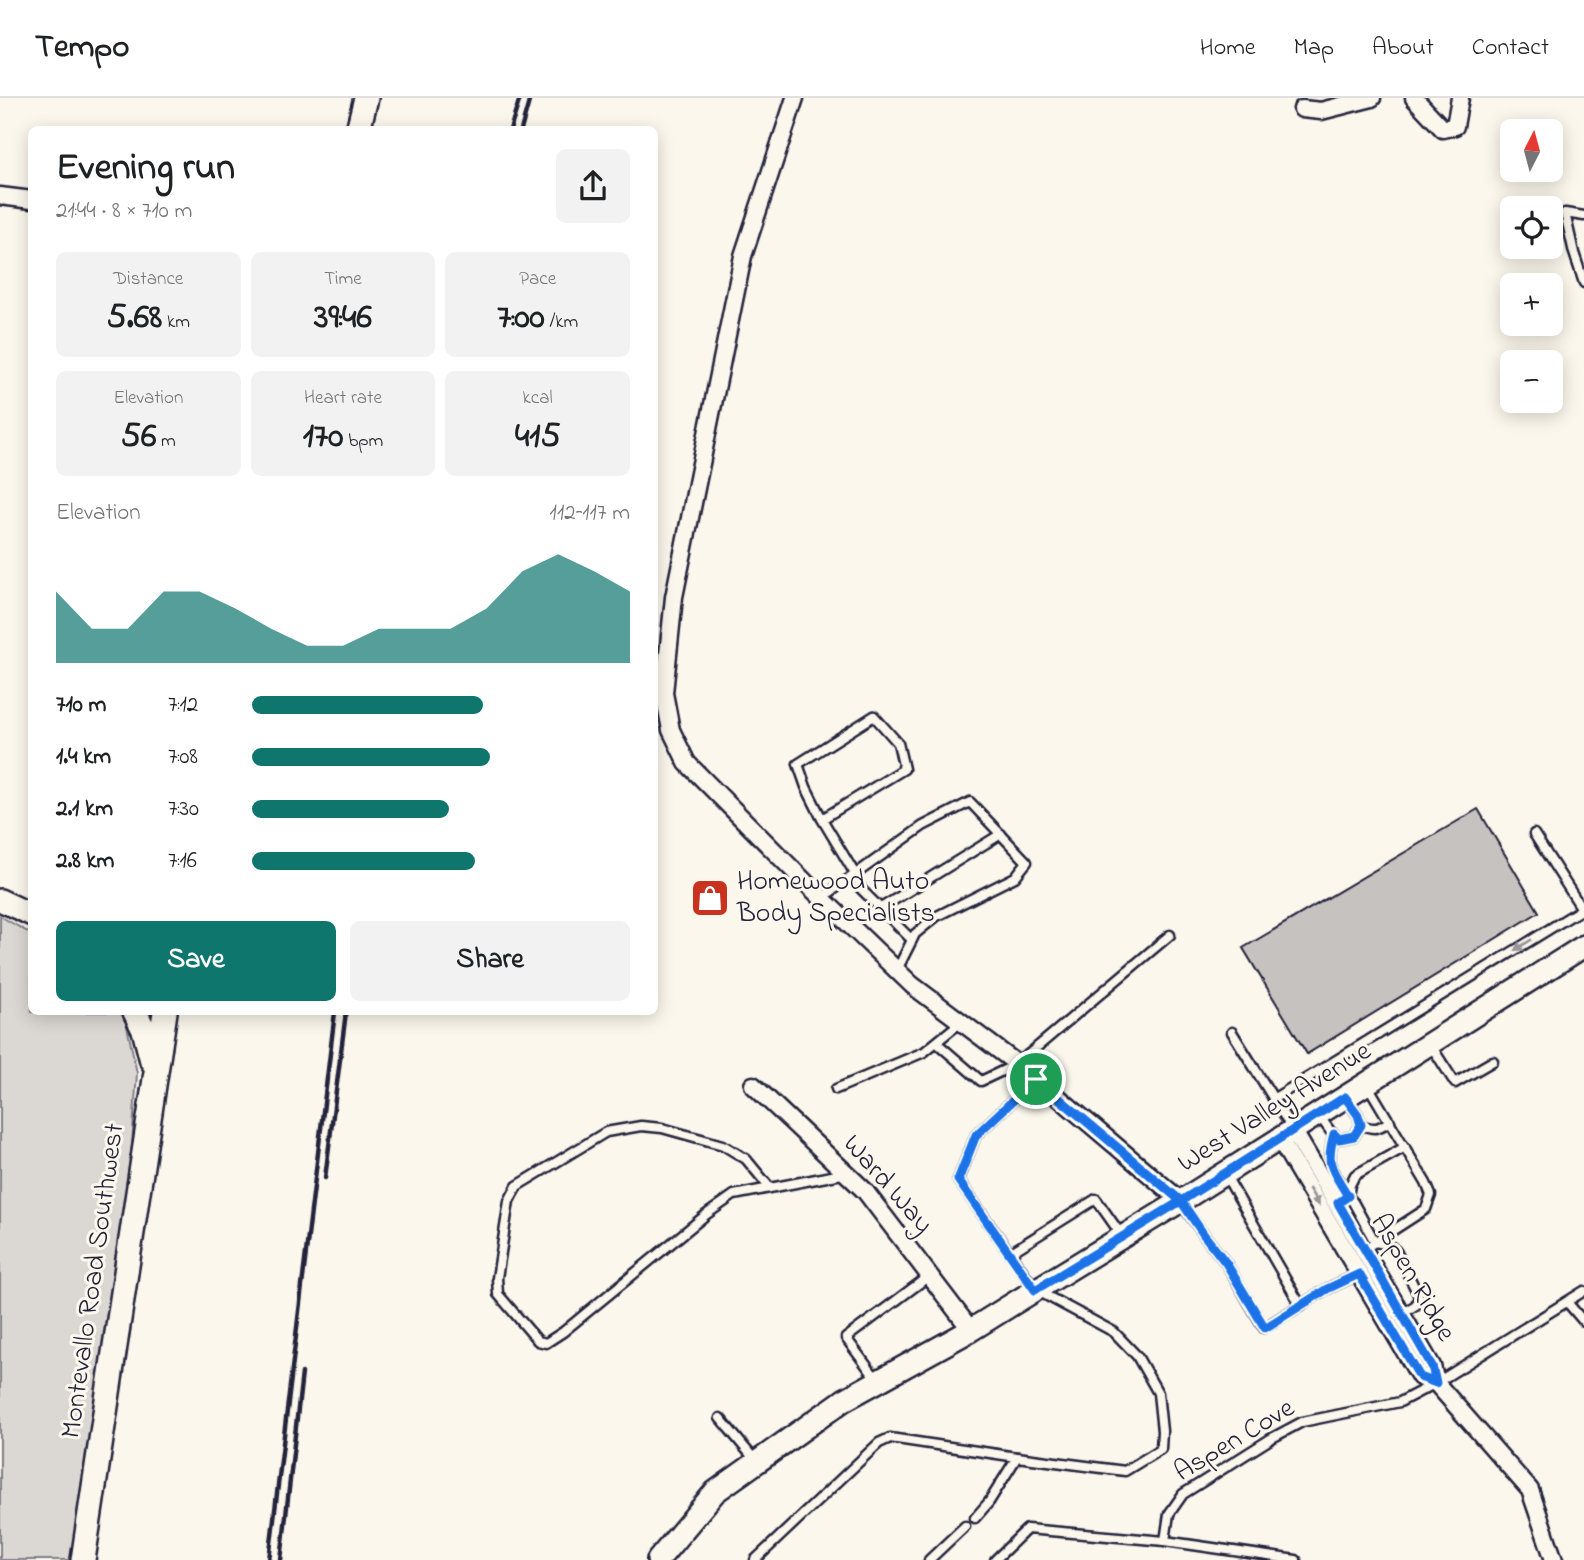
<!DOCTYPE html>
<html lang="en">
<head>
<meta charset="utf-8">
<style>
	body { margin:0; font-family:"Indie Flower",sans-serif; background:#f2f2f2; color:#202124; height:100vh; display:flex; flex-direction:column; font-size:26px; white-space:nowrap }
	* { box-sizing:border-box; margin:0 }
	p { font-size:23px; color:#757577 }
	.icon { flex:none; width:38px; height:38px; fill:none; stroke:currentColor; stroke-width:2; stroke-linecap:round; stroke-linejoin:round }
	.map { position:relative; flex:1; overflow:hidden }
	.side { position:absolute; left:28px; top:28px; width:630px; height:889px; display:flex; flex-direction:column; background:#fff; border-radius:10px; box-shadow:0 4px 18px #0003 }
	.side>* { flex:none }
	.needle { width:46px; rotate:6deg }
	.fabs { position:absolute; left:1500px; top:21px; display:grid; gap:14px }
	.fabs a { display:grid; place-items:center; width:63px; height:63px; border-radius:10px; background:#fff; box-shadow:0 4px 18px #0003; font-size:35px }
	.pin { position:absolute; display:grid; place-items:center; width:60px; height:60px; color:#fff; margin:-30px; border:4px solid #fff; border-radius:50%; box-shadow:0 2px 7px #0007 }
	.round { display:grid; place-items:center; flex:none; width:74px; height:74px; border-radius:10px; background:#f2f2f2 }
	.summary { display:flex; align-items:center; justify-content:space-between; height:119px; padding:0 28px }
	h1 { font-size:38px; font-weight:700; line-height:52px }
	.metrics { display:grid; grid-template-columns:repeat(3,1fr); gap:10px; height:119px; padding:7px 28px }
	.metrics div { display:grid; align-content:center; border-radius:10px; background:#f2f2f2; text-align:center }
	.metrics b { font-size:35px; font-weight:700 }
	.metrics small { font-size:19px; font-weight:400 }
	.metrics p { font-size:19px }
	.chart { height:196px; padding:14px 28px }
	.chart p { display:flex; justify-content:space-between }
	.chart svg { width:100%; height:126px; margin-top:7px; fill:#0f766e; opacity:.7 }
	.action { display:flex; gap:14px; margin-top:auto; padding:14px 28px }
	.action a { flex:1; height:80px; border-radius:10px; background:#0f766e; color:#fff; font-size:28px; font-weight:700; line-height:80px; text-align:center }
	.action a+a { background:#f2f2f2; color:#202124 }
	ul { padding:0 28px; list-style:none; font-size:23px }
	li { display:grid; grid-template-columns:112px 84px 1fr; align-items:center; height:52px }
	li i { height:18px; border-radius:9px; background:#0f766e }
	header { display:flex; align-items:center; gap:42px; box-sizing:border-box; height:98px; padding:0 35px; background:#fff; border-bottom:2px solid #e0e0e0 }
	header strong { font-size:33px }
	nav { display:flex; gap:38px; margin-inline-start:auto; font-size:24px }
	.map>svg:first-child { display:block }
</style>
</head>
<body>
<header>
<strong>Tempo</strong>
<nav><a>Home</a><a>Map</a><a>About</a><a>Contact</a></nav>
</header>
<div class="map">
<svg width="1584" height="1462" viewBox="0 0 1584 1462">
	<rect width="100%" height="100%" fill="#fbf7ec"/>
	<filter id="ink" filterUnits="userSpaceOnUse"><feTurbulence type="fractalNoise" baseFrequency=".0143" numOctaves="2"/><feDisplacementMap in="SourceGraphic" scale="14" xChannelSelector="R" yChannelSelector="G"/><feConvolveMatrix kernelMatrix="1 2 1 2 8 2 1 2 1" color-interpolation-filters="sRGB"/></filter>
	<g filter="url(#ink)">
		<path fill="#dbd8d3" stroke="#7e7d87" stroke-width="2" d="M0,818L31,836L32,914H124L137,975L132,1047L109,1225L71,1462H0Z"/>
		<path fill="#c6c2c0" stroke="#22223b" stroke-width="2" d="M1478,711L1539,814L1307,956L1243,850Z"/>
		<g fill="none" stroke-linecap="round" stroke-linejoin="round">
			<defs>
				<g id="service">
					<path d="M1584,118L1565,115L1574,155L1584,185"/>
					<path d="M822,721L806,689L798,666L874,618L898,645L904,671L822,721L855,776L861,791L912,842"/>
					<path d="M1534,736L1584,814"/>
					<path d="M822,800L923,728L970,704L1027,764L1015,779L937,818L915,836L897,872"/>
					<path d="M881,810L1001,736"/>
					<path d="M1232,934L1293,1032"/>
					<path d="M937,945L981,983L1017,966L1170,837"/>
					<path d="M1430,946L1455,985L1493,963"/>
					<path d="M1367,986L1426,1085L1431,1097L1426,1111L1375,1144"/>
					<path d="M836,991L924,954L961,924"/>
					<path d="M1273,1001L1582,811"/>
					<path d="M1320,1019L1331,1034L1339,1041L1354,1038L1361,1027L1358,1017L1346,1001"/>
					<path d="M1361,1027C1375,1032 1378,1031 1390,1023"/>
					<path d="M1334,1036C1325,1068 1332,1071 1348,1098"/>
					<path d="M1226,1078L1301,1208"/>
					<path d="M770,1090L746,1061L723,1047L662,1030L641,1028L606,1034L517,1088L509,1103L497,1180L498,1196L538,1243L546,1245L563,1234L707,1116L734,1097L847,1075"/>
					<path d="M1348,1098L1350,1087L1355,1077L1405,1049"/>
					<path d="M1338,1105L1348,1098L1353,1104L1375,1144L1372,1146"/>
					<path d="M1182,1106L1204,1137L1226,1165L1264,1230L1327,1191L1359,1176"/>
					<path d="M1375,1144L1389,1147L1396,1153L1419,1198L1416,1207L1399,1217"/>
					<path d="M1010,1155L1096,1101L1122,1138"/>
					<path d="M1567,1204L1584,1224"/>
					<path d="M878,1283L846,1240L929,1178"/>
					<path d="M720,1320L755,1362"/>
					<path d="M975,1420L989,1404L1017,1359L1125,1373L1161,1351L1162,1333L1158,1295L1137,1258L1114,1234L1036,1192L958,1082L976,1037L1036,981"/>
					<path d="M1165,1443L1169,1416L1183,1396L1272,1340L1302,1324L1400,1304L1436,1285L1584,1193"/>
					<path d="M755,1462L879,1345L890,1340L1017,1359"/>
					<path d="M929,1462L965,1428"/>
					<path d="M995,1462L1027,1431L1165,1443L1296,1462"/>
				</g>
				<g id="minor">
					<path d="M795,0L743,158L674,499L664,595L671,632L687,665L805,784L912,887L1032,977L1181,1103"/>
					<path d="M1414,0L1443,31L1455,28L1460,0"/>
					<path d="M1302,11L1321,13L1372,0"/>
					<path d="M0,98L32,102"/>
					<path d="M753,987L865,1093L971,1232"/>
					<path d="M1293,1032L1432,1268L1436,1285"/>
					<path d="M1279,1040L1420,1279L1436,1285L1530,1392L1554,1462"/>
				</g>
				<g id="tertiary">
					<path d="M0,802L32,817"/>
					<path d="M658,1462L715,1394L844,1302L971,1232L1011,1207L1181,1103L1584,848"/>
				</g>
				<g id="secondary">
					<path d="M358,32L366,0"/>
					<path d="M135,914L144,932L152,963"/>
					<path d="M83,1462L165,914"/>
				</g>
			</defs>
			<use href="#service" stroke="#22223b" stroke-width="13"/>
			<use href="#minor" stroke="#22223b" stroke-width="21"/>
			<use href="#tertiary" stroke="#22223b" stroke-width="26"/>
			<use href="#secondary" stroke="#22223b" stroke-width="28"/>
			<use href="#service" stroke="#fbf7ec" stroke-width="8"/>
			<use href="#minor" stroke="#fbf7ec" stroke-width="16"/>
			<use href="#tertiary" stroke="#fbf7ec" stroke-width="21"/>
			<use href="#secondary" stroke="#fbf7ec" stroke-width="23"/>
			<g stroke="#22223b" stroke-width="4.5">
				<path d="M510,32L520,0"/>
				<path d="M521,32L530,0"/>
				<path d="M325,1080L346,914"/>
				<path d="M269,1462L335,914"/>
				<path d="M281,1462L302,1275"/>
			</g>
		</g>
		<defs><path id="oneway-solid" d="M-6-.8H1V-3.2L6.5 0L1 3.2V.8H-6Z" transform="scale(1.75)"/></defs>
		<g fill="#99979c">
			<use href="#oneway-solid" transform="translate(1523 847) rotate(148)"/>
			<use href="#oneway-solid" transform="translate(1314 1099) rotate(59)"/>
		</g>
	</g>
	<g fill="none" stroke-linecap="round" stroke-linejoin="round" filter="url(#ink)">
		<defs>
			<path id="route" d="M1036,981L976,1037L958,1082L1035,1192L1181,1103L1204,1137L1226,1165L1265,1230L1327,1191L1359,1176L1420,1279L1436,1285L1432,1268L1338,1105L1348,1098C1332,1071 1325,1068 1334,1036L1339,1041L1354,1038L1361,1027L1358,1017L1345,999L1181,1103L1036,981"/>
		</defs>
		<use href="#route" stroke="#fff" stroke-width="14"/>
		<use href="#route" stroke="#1a73e8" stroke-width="9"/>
	</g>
	<defs>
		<symbol id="shop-square" viewBox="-11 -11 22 22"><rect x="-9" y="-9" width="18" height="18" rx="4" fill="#c8321e" stroke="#fbf7ec"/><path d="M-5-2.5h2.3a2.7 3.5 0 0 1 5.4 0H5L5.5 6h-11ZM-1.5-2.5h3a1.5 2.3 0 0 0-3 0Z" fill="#fff"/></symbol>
	</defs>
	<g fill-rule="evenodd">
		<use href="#shop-square" x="688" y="778" width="44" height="44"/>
	</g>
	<g text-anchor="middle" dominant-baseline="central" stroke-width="6" stroke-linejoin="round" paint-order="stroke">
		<g font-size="28" fill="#22223b" stroke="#fbf7ec" text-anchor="start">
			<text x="737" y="784">Homewood Auto<tspan x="737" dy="32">Body Specialists</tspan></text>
		</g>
		<g font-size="28" fill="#22223b" stroke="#fbf7ec">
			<text transform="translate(1275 1010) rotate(-32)">West Valley Avenue</text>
			<text transform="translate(887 1087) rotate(49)">Ward Way</text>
			<text transform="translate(1412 1180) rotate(60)">Aspen Ridge</text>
			<text transform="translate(94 1183) rotate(-82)">Montevallo Road Southwest</text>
			<text transform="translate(1235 1343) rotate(-31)">Aspen Cove</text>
		</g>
	</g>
</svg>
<div class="fabs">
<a><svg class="needle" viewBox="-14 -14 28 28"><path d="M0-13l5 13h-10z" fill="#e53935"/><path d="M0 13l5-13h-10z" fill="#757577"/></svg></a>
<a><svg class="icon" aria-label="locate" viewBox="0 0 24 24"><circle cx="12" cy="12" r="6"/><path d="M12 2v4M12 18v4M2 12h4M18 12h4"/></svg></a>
<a>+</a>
<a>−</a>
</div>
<div class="pin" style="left:1036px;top:981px;background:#1e9e55"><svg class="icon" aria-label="arrive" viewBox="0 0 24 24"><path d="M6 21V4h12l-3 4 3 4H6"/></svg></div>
<section class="side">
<div class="summary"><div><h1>Evening run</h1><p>21:44 · 8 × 710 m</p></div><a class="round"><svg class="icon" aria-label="share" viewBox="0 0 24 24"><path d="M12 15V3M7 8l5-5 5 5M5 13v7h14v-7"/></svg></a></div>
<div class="metrics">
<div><p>Distance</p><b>5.68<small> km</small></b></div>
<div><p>Time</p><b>39:46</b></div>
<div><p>Pace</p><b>7:00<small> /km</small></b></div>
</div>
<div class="metrics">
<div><p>Elevation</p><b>56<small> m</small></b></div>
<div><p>Heart rate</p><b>170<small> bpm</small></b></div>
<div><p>kcal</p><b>415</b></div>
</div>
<div class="chart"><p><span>Elevation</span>112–117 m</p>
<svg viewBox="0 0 160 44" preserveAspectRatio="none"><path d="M0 44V19L10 32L20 32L30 19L40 19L50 25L60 32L70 38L80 38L90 32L100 32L110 32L120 25L130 12L140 6L150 12L160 19V44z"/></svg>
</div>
<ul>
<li><b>710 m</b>7:12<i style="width:61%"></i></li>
<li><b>1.4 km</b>7:08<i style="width:63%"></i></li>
<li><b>2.1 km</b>7:30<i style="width:52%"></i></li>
<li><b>2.8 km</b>7:16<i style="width:59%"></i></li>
</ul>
<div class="action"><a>Save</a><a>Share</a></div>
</section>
</div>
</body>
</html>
